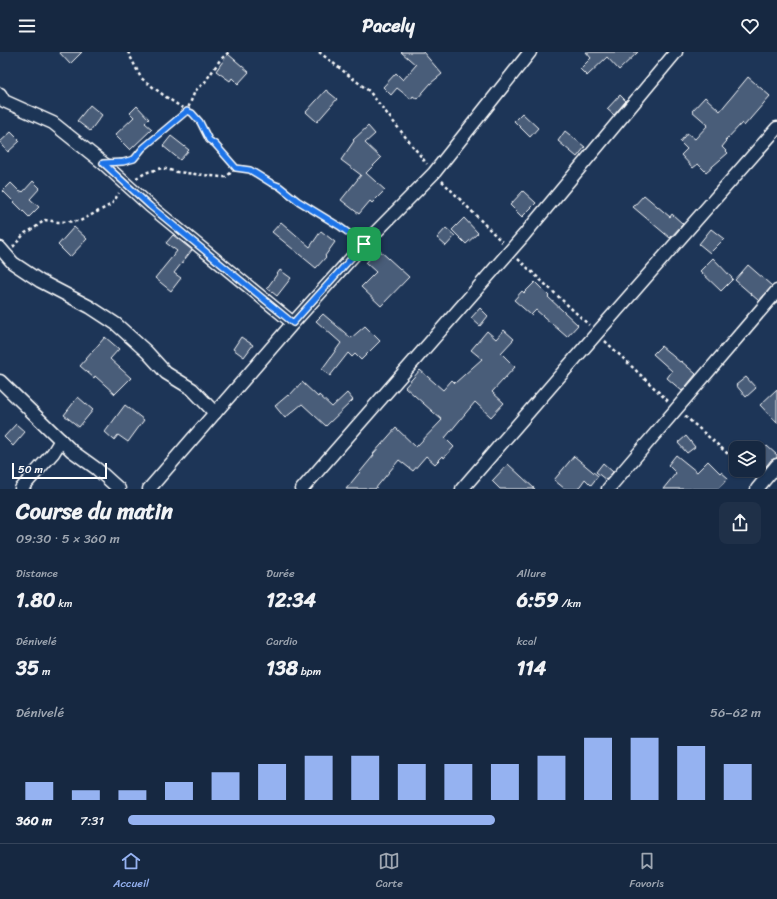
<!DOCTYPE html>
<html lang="fr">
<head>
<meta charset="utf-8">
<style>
	body { margin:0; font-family:Sriracha,sans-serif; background:#1f3048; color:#f1f3f6; height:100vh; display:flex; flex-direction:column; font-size:15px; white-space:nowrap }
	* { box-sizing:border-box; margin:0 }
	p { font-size:13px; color:#9ea6b1 }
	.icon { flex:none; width:22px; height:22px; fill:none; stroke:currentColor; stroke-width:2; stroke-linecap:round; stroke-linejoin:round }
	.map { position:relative; height:437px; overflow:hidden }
	.details { display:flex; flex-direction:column; background:#162841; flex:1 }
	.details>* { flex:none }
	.fabs { position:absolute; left:729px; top:389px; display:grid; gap:8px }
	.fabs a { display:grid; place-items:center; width:36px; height:36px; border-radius:8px; background:#162841; box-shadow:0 1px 3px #0004,0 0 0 1px #35445a; font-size:20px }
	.scale { position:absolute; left:12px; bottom:10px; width:95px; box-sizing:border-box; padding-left:4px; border:2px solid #fff; border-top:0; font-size:11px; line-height:14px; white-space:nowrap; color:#fff; -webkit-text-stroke:3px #1d3557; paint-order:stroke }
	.pin { position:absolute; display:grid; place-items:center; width:34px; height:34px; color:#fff; margin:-17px; border-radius:8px; box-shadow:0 2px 6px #0006 }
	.round { display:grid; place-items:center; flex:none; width:42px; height:42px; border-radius:8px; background:#1f3048 }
	.head { display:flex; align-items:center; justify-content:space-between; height:68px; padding:0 16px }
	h1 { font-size:22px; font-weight:700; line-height:30px }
	.stats { display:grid; grid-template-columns:repeat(3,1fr); gap:6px; height:68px; padding:4px 16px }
	.stats div { display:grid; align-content:center }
	.stats b { font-size:20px; font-weight:700 }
	.stats small { font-size:11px; font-weight:400 }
	.stats p { font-size:11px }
	.chart { height:112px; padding:8px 16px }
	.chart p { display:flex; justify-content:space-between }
	.chart svg { width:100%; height:72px; margin-top:4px; stroke:#95b2f1; stroke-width:6 }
	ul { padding:0 16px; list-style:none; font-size:13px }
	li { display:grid; grid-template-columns:64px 48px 1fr; align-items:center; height:30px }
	li i { height:10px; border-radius:5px; background:#95b2f1 }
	header { display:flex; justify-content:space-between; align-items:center; height:52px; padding:0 16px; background:#162841; font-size:18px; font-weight:700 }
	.tab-bar { display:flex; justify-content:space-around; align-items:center; height:56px; border-top:1px solid #35445a; background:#162841; font-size:11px; color:#9ea6b1 }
	.tab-bar a { display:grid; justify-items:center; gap:2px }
	.tab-bar .selected { color:#95b2f1 }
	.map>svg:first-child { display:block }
</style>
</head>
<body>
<header><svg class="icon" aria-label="menu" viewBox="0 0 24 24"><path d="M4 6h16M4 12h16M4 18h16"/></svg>Pacely<svg class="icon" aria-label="heart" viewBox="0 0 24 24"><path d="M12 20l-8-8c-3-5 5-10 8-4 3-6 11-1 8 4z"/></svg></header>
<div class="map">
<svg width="777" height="437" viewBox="0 0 777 437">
	<rect width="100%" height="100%" fill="#1d3557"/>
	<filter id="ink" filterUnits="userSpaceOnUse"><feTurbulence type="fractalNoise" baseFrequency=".025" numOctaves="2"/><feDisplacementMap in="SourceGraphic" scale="8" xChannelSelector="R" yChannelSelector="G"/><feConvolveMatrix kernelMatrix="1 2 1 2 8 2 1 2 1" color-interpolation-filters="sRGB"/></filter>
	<g filter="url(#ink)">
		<g fill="#4a5d79" stroke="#fff">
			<path d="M59,0H82L70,12Z"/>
			<path d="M401,0H423L442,22L431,31L417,47L413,44L411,47L397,36L391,43L383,35L396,21L403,28L416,13Z"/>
			<path d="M586,0H638L619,18L607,5L587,24L580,17L591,6Z"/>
			<path d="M228,2L249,20L238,32L232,26L230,29L216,19Z"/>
			<path d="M748,25L770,44L744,74L742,71L725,89L726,90L722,95L728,101L706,120L698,112L693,116L681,103L687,97L680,90L687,81L695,87L708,73L692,59L705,45L720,59Z"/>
			<path d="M326,38L337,47L317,70L306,60Z"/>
			<path d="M620,43L626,49L614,63L607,57Z"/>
			<path d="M90,53L102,63L90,79L77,69Z"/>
			<path d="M137,54L149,67L145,71L152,77L130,98L115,83L134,65L130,61Z"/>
			<path d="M522,61L538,76L530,85L514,69Z"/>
			<path d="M368,74L375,82L365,91L381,106L366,121L385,138L372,151L370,149L359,162L341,148L361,123L341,108L354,89L353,88Z"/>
			<path d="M565,79L585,95L577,105L558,89Z"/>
			<path d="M11,80L20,89L8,100L0,90Z"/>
			<path d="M171,84L189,98L180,108L163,94Z"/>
			<path d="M33,129L40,136L30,147L39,155L29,165L3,139L11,131L20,140L22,139L23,140Z"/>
			<path d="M523,139L536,151L522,165L510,153Z"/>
			<path d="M644,143L670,165L672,162L683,172L670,186L633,155Z"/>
			<path d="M464,166L478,181L466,192L452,178Z"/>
			<path d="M281,170L310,195L321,179L335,190L325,204L326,205L316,216L272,180Z"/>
			<path d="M74,175L87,187L70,205L58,193Z"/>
			<path d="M446,176L455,184L446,194L437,186Z"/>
			<path d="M711,177L724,187L710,201L699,192Z"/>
			<path d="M173,183L192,198L174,221L181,226L171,239L155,226L177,199L166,191Z"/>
			<path d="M378,197L409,225L381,254L361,235L376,220L366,211Z"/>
			<path d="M713,206L733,227L721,239L700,219Z"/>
			<path d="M748,213L772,234L759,249L735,228Z"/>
			<path d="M280,218L291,226L277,244L267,236Z"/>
			<path d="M535,230L549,244L548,245L578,273L567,285L536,258L531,263L514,248L522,239L524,241Z"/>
			<path d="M480,256L488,264L480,274L471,266Z"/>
			<path d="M323,262L351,286L365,274L380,289L361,308L355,302L352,305L348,301L330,324L322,317L341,291L316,269Z"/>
			<path d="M504,278L514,287L501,301L515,315L492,340L504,351L491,365L475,350L445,386L454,395L444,406L443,404L435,412L426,404L413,419L399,408L375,437H346L374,403L373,402L396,376L416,395L442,368L405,335L420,318L443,338L452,328L455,331L482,307L471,298L487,279L496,287Z"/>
			<path d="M105,285L119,297L110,307L131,326L115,342L95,324L94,326L80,314Z"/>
			<path d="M241,285L253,293L244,305L233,297Z"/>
			<path d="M661,294L680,310L681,309L696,322L682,339L667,326L672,319L653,302Z"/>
			<path d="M746,325L756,336L746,345L736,333Z"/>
			<path d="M302,330L318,345L319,343L332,355L347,341L353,348L326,374L302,352L285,366L275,354L288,343L289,344Z"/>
			<path d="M777,337V371L760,353Z"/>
			<path d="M78,345L93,358L79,375L64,363Z"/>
			<path d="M125,353L144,368L128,390L118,383L114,388L105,380Z"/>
			<path d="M16,372L25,380L13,394L4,385Z"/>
			<path d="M686,384L695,395L687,401L678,391Z"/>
			<path d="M767,394L777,403V406L771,408L760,422L758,420V404Z"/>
			<path d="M676,403L697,420L708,409L720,421L721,420L728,426L718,437H663L676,421L668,413Z"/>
			<path d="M574,404L598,424L591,433L585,427L578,437H565L554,428Z"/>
			<path d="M603,411L613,420L606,428L596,420Z"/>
			<path d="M508,412L535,437H500L492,429Z"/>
		</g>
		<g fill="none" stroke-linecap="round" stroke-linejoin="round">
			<defs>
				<g id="minor">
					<path d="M0,42L4,49L53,71L103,111L150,154L293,271"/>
					<path d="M0,196L13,211L40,229L90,255L116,272L147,300L166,321L192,337L215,361"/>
					<path d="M0,329L72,399L97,417L119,437"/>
					<path d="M21,437L53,401L61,388"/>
					<path d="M149,437L293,271L364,192L434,121L530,0"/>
					<path d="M302,437L524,183L676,0"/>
					<path d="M462,437L597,281L777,76"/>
					<path d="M608,437L777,239"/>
					<path d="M757,437L777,413"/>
				</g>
			</defs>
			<use href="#minor" stroke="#fff" stroke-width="15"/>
			<g stroke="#fff" stroke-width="2.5" stroke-dasharray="3 3" stroke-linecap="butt">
				<path d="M128,0L141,26L166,45L187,59L192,61L200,70L209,89L215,92L236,116L250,118L271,131L279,134L298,149L339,174L354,185"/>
				<path d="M319,0L369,39L427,112"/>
				<path d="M120,110L134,107L143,96L187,59L195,39L205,30L220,8L229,0"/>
				<path d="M136,126L148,120L162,116L177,120L221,125H226L236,116"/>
				<path d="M442,129L502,190"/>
				<path d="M13,195L25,181L33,177L45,168L58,170L80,169L112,152L119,141"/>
				<path d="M518,207L589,273"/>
				<path d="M605,289L668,349"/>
				<path d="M685,364L736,409"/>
				<path d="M746,418L754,425"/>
			</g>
			<use href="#minor" stroke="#1d3557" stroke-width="12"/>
		</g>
	</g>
	<g fill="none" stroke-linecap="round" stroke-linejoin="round" filter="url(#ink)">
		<defs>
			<path id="route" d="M187,59L192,61L200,70L209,88L215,92L236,116L250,118L271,131L279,134L298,149L339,174L364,192L293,271L150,154L103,111L123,110L134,107L143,96Z"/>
		</defs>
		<use href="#route" stroke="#fff" stroke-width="8"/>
		<use href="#route" stroke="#1a73e8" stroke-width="5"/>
	</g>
</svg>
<div class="fabs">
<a><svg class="icon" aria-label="layers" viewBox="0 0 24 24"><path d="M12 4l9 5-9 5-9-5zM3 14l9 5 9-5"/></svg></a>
</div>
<div class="scale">50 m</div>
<div class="pin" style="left:364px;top:192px;background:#1e9e55"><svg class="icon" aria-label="arrive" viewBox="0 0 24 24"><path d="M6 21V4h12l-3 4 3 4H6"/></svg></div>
</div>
<section class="details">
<div class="head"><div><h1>Course du matin</h1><p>09:30 · 5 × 360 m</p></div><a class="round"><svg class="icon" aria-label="share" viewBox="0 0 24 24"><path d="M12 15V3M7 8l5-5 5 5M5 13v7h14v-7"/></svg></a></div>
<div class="stats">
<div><p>Distance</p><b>1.80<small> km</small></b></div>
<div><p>Durée</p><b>12:34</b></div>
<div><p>Allure</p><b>6:59<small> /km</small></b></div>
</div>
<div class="stats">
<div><p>Dénivelé</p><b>35<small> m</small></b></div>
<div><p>Cardio</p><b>138<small> bpm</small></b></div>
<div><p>kcal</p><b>114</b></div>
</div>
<div class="chart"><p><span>Dénivelé</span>56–62 m</p>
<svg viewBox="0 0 160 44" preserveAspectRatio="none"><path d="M5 44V33M15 44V38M25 44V38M35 44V33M45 44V27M55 44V22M65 44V17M75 44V17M85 44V22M95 44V22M105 44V22M115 44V17M125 44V6M135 44V6M145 44V11M155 44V22"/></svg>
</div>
<ul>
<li><b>360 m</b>7:31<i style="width:58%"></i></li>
</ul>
</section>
<nav class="tab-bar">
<a class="selected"><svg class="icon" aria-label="home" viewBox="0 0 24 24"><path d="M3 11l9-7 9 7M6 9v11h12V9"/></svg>Accueil</a>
<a><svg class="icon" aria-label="map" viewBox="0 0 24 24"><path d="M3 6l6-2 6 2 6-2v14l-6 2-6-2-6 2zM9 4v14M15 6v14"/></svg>Carte</a>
<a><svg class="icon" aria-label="saved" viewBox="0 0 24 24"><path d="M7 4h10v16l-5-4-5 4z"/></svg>Favoris</a>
</nav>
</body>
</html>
